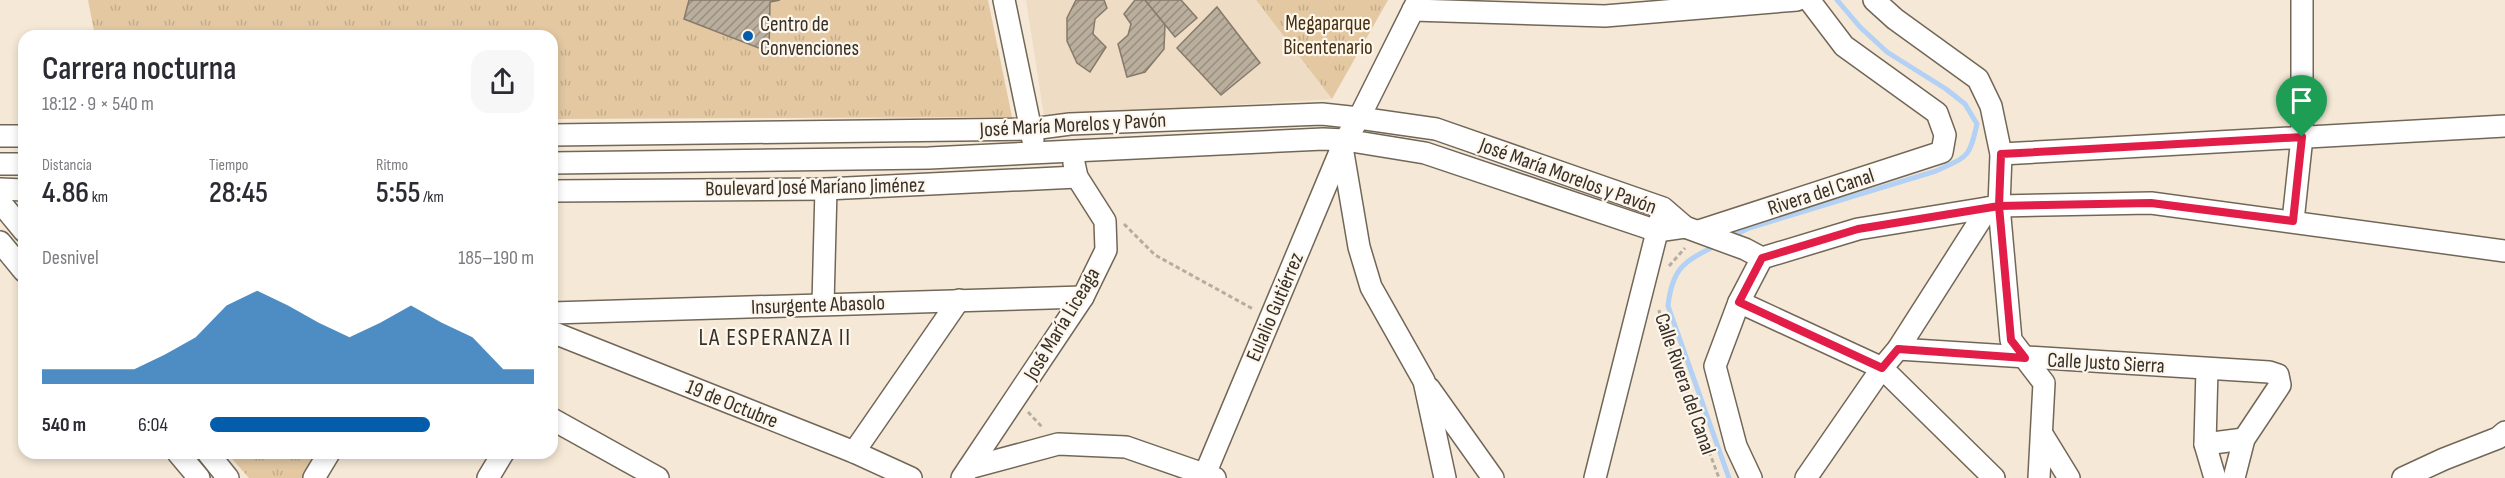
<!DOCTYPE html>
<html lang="es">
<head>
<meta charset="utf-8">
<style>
	body { margin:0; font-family:"Sofia Sans Condensed",sans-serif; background:#f7f7f7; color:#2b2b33; height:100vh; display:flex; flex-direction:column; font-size:22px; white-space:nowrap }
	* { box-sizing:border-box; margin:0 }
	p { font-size:20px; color:#7c7c81 }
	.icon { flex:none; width:33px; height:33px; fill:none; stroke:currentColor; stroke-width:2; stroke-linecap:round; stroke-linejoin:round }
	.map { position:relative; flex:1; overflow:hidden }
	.sheet { position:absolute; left:18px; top:30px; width:540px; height:429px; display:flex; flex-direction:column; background:#fff; border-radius:18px; box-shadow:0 3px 9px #0003 }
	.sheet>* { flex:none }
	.pin { position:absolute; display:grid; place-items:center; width:51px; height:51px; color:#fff; margin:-62px -26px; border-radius:50% 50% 50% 0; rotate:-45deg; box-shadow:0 0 6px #0007 }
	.pin .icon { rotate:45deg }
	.round { display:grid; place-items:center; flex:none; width:63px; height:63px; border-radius:18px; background:#f7f7f7 }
	.overview { display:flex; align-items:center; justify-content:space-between; height:102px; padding:0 24px }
	h1 { font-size:33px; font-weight:600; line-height:45px }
	.metrics { display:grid; grid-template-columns:repeat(3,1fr); gap:9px; height:102px; padding:6px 24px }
	.metrics div { display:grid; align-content:center }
	.metrics b { font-size:30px; font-weight:600 }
	.metrics small { font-size:16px; font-weight:400 }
	.metrics p { font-size:16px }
	.chart { height:168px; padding:12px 24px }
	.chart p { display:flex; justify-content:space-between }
	.chart svg { width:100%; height:108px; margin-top:6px; fill:#035dab; opacity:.7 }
	ul { padding:0 24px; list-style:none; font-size:20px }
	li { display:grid; grid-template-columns:96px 72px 1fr; align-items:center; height:45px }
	li i { height:15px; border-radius:8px; background:#035dab }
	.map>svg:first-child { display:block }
</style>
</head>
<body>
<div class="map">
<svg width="2505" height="478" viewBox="0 0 2505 478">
	<defs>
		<pattern id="park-tufts" width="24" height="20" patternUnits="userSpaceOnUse" patternTransform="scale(1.5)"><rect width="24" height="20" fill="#e3c8a2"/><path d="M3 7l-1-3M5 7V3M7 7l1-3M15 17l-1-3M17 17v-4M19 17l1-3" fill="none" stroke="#c3ac8c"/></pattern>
		<pattern id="building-hatch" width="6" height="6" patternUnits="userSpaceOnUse" patternTransform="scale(1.5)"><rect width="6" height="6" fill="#baae9d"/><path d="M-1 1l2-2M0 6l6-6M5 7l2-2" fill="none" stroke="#988e80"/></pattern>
	</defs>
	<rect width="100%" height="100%" fill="#f5e8d6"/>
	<path fill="#eedcc5" d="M1026,0H1256L1332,99L1044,116Z"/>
	<g fill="url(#park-tufts)">
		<path d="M88,0H988L1012,117L552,119V36H95Z"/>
		<path d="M1256,0H1388L1332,99Z"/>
		<path d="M227,453H319L302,478H249Z"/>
	</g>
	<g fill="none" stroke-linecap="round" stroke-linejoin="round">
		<g stroke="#b2d1f5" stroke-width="5">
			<path d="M1731,237L1749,228L1936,171C1968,156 1969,159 1977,124L1965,104L1946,89L1887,52L1860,27L1837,0"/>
			<path d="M1715,246C1683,262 1672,269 1668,306L1729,478"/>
		</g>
	</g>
	<g fill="url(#building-hatch)" stroke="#867a6a" stroke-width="1.5">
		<path d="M689,0H780L770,2L769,52L684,19Z"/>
		<path d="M1076,0H1104L1107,8L1095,19L1093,34L1106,47L1090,72L1077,63L1067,41V18Z"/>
		<path d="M1135,0H1145L1165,24L1164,49L1145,72L1127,77L1118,44L1128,35L1131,24L1124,14Z"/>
		<path d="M1145,0H1181L1197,18L1175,37Z"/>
		<path d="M1217,7L1260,63L1221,95L1177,48Z"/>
	</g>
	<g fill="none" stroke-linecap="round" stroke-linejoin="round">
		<defs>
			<g id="minor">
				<path d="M1004,0L1033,140"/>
				<path d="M1874,0L1895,19L1978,79L1991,106L2001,154L1999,206L2011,340L2044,383L2039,478"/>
				<path d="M1413,10L1605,16L1797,0"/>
				<path d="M552,135L1032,129L1070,124L1322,114L1359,118L1436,129L1663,208L1685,227L1745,249L1762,258L1858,229L1999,206L2151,203L2505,251"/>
				<path d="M0,136H24"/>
				<path d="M1342,147L1359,247L1371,287L1424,381L1445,478"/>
				<path d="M2001,154L2505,126"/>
				<path d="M552,163L929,158L1323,139L1345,140L1425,153L1657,231L1685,227"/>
				<path d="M0,164H24"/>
				<path d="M0,189L24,190"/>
				<path d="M552,191L826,189L1077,177"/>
				<path d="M0,202L24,231"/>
				<path d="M2293,221L2302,137V0"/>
				<path d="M1699,231L1942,152L1945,135L1937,113L1844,46L1809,0"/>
				<path d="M0,242L24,271"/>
				<path d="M1739,302L1882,368L1994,478"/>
				<path d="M823,304L826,189"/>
				<path d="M552,313L1083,297"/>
				<path d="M552,332L854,452L911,478"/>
				<path d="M1898,349L2269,372L2278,375L2280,385L2244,439L2234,478"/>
				<path d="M2207,369L2205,444L2215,478"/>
				<path d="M1429,388L1493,478"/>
				<path d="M552,419L658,478"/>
				<path d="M2042,434L2069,478"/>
				<path d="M2205,444L2244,439"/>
				<path d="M854,452L959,300"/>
				<path d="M178,453L199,478"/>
				<path d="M208,453L228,478"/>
				<path d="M969,468L1058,444L1126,447L1215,478"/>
				<path d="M1205,474L1345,140L1359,118L1418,0"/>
				<path d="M314,478L329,453"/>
				<path d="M488,478L503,453"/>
				<path d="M962,478L1083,297L1106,250L1105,221L1077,177L1074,163"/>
				<path d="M1595,478L1660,220"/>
				<path d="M1751,478L1736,446L1715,366L1739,302L1762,258"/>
				<path d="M1806,478L1882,368L1898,349L1988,208"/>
				<path d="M2403,478L2444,459L2498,438L2505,432"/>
			</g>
		</defs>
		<use href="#minor" stroke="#726757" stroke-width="24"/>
		<g stroke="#b7ad9e" stroke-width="3" stroke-dasharray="4.5 3" stroke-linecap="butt">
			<path d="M1124,224L1155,255L1253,309"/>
			<path d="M1669,266L1685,248"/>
			<path d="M1659,310L1662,325L1719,478"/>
			<path d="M1028,412L1042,427"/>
		</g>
		<use href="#minor" stroke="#fff" stroke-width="21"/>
	</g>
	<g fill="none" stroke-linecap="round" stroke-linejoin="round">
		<defs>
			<path id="route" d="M2302,137L2001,154L1999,206L1858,229L1762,258L1739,302L1882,368L1898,349L2025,358L2011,340L1999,206L2151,203L2293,221L2302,137"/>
		</defs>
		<use href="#route" stroke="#fff" stroke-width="12"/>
		<use href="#route" stroke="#e11d48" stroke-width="8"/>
	</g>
	<circle fill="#035dab" stroke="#fef6eb" stroke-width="2" cx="748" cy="36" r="6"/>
	<g text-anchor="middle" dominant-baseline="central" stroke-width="4.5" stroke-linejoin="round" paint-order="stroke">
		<g font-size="21" fill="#453111" stroke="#fef6eb">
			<text x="1328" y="23">Megaparque<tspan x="1328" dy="24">Bicentenario</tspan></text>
		</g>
		<g font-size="21" fill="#353029" stroke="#fef6eb" text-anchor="start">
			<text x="760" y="24">Centro de<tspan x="760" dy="24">Convenciones</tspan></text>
		</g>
		<g font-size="21" fill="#353029" stroke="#fef6eb">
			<text transform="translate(1073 125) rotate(-3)">José María Morelos y Pavón</text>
			<text transform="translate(1568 176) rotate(20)">José María Morelos y Pavón</text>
			<text transform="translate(815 187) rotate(-1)">Boulevard José Maríano Jiménez</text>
			<text transform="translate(1821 192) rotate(-18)">Rivera del Canal</text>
			<text transform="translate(818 305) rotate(-2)">Insurgente Abasolo</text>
			<text transform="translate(1275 307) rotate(-67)">Eulalio Gutiérrez</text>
			<text transform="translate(1062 324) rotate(-59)">José María Liceaga</text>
			<text transform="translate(2106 363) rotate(3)">Calle Justo Sierra</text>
			<text transform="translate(1685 384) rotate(71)">Calle Rivera del Canal</text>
			<text transform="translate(732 404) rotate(22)">19 de Octubre</text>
		</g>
		<g font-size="24" letter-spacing="1.5" fill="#353029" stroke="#fef6eb">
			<text x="775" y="337">LA ESPERANZA II</text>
		</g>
	</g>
</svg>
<div class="pin" style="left:2302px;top:137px;background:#1e9e55"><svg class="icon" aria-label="arrive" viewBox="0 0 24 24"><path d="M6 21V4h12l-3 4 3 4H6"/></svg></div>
<section class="sheet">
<div class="overview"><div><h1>Carrera nocturna</h1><p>18:12 · 9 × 540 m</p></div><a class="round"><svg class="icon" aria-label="share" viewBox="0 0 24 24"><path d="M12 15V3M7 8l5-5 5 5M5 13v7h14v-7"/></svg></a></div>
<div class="metrics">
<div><p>Distancia</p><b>4.86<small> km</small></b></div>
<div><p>Tiempo</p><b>28:45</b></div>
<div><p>Ritmo</p><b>5:55<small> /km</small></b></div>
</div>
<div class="chart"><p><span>Desnivel</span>185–190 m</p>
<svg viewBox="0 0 160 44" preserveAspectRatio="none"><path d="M0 44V38L10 38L20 38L30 38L40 32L50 25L60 12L70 6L80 12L90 19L100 25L110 19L120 12L130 19L140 25L150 38L160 38V44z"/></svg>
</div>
<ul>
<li><b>540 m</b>6:04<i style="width:68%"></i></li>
</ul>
</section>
</div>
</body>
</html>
